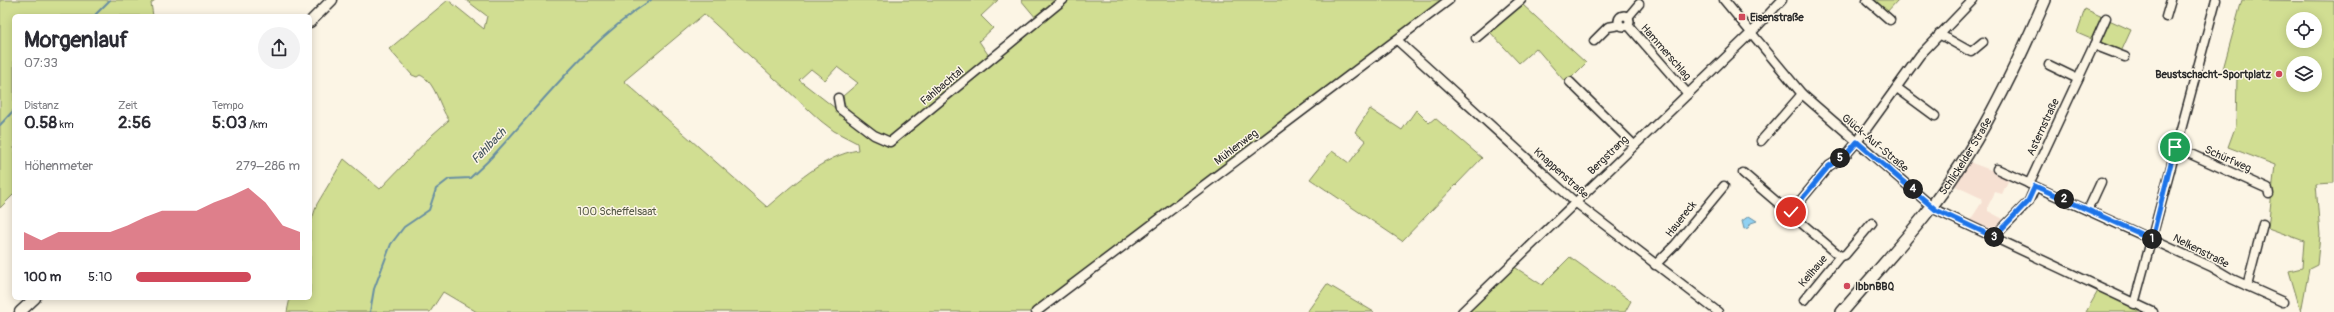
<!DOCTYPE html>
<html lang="de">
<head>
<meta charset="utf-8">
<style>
	body { margin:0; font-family:Pangolin,sans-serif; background:#f2f2f3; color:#2b2b33; height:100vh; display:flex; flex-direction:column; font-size:15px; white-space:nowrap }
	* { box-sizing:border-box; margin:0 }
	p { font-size:13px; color:#7c7c81 }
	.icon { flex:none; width:22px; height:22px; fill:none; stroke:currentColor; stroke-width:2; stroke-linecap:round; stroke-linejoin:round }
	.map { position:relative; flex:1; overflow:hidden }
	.side { position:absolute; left:12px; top:14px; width:300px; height:286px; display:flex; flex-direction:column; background:#fff; border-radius:6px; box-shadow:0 2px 10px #0003 }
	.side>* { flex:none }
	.controls { position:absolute; left:2286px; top:12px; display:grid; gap:8px }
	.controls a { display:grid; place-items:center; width:36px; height:36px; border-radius:50%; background:#fff; box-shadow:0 2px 10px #0003; font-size:20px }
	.pin { position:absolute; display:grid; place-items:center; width:34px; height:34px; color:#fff; margin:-17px; border:2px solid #fff; border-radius:50%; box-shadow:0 1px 4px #0007 }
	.km { position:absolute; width:20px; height:20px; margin:-10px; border-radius:50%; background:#222; color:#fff; font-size:11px; line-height:20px; text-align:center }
	.round { display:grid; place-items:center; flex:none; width:42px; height:42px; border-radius:21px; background:#f2f2f3 }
	.head { display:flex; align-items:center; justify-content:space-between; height:68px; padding:0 12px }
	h1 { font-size:22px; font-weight:700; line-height:30px }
	.stats { display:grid; grid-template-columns:repeat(3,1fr); gap:6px; height:68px; padding:4px 12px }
	.stats div { display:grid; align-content:center }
	.stats b { font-size:17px; font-weight:700 }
	.stats small { font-size:11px; font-weight:400 }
	.stats p { font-size:11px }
	.chart { height:112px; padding:8px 12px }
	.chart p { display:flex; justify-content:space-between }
	.chart svg { width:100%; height:72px; margin-top:4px; fill:#d1495b; opacity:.7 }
	ul { padding:0 12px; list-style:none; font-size:13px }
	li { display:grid; grid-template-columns:64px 48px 1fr; align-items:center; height:30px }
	li i { height:10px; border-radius:5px; background:#d1495b }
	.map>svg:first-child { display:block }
</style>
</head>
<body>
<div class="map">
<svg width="2334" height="312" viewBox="0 0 2334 312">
	<rect width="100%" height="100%" fill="#fcf5e5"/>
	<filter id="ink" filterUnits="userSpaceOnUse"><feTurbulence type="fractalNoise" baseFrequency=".025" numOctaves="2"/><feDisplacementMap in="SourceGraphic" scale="8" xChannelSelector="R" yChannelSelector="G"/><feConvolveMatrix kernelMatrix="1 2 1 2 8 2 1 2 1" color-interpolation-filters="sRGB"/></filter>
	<g filter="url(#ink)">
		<path fill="#f6e0d2" d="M1969,162L2010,177L2002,194L1995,192L1988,206V211L2005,220L1994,232L1969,222L1982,202L1981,198L1953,185Z"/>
		<g fill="#d1de92" stroke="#7e845e" fill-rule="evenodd">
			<path d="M0,0H155L151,3L153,16H14V194L0,208Z"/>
			<path d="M448,0L484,29L487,16L466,0H998L981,16L993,28L979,41L993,62L1069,0H1446L1029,312H477L443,292L430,312H287L290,298H310V225L317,204L344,159L380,189L432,135L449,120C439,107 436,82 420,75L417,77L412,75L389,49ZM704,14L821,121L834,131L857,143L858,150C823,156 793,185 767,207L624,81ZM837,67L858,83L843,96L845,105L849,110L844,115L799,80L811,69L825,80Z"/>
			<path d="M1021,0H1057L1036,18Z"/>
			<path d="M1870,0H1898L1885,14Z"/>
			<path d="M2242,0L2334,1V183L2316,184L2320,235L2317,265L2309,269L2301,312L2289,271L2302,268L2304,241L2268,228L2275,165L2228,147L2236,125L2237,77L2223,69ZM2293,19H2315V41H2293ZM2293,63H2315V85H2293Z"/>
			<path d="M1523,5L1586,63L1566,83L1536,48L1519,63L1489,31Z"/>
			<path d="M2085,9L2131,30L2121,52L2077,33Z"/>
			<path d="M1370,109L1402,130L1416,110L1429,123L1435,118L1482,158L1402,241L1310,179L1332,151L1349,163L1366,141L1355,132Z"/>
			<path d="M1570,257L1631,301L1625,312H1466L1513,266L1542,285Z"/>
			<path d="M1327,284L1374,312H1307Z"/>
			<path d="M2098,291L2145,312H2086Z"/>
		</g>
		<path fill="#90d1f2" stroke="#688fa2" d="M1749,216L1757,221L1751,223L1748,228L1744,229L1742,221Z"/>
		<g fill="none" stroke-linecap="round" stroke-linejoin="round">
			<g stroke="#688fa2" stroke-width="2">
				<path d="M94,16L110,0"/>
				<path d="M0,125L14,110"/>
				<path d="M370,312L374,289L391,244L404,227L429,210L436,189L449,179L470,178L487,162C539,107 587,41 651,0"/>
			</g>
			<defs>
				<g id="minor">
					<path d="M1724,0L1802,94L1936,210L2153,312"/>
					<path d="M1867,0L1890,20"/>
					<circle cx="1624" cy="21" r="5.5"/>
					<path d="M1628,17L1639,4"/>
					<path d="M2166,17L2171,0"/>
					<path d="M1628,25L1688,94"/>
					<path d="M1939,34L1971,52L1983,42"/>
					<path d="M1476,38L1521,0"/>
					<path d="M1397,40L1575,202L1718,312"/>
					<path d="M1594,41L1608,27L1620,25"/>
					<path d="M2094,45L2106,18"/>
					<path d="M2049,65L2078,79"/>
					<path d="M1570,82L1634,145"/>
					<path d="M1897,88L1935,116"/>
					<path d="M838,98L840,109L874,135L890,142L1063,0"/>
					<path d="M1761,141L1802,94"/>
					<path d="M2175,147L2268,189L2269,194"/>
					<path d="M1997,169L2212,267L2232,279L2283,302"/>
					<path d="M1743,173L1840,256L1845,255L1872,223"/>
					<path d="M2029,184L2094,45L2125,57"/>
					<path d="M2088,210L2101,182"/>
					<path d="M1791,212L1829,166L1845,156L1857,142L1920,55L1973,0"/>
					<path d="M1994,237L2029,201L2035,187"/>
					<path d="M1655,265L1675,245L1724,186"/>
					<path d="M2247,286L2263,224"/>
					<path d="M1804,300L1840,256"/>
					<path d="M2134,304L2216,0"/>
					<path d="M1036,312L1449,0"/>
					<path d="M1462,312L1752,32L1782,0"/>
				</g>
				<g id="tertiary">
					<path d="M310,22L332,0"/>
					<path d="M20,312L35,298"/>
				</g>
				<g id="secondary">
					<path id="s1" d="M1842,312C1870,279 1899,248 1925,215C1976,151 2013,74 2045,0"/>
				</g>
			</defs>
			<use href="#minor" stroke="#2b2b2b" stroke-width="11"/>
			<use href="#tertiary" stroke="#2b2b2b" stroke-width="13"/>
			<use href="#secondary" stroke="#2b2b2b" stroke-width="14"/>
			<use href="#minor" stroke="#fcf5e5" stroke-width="8"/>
			<use href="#tertiary" stroke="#fcf5e5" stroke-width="10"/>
			<use href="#secondary" stroke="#fcf5e5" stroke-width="11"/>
		</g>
	</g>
	<g fill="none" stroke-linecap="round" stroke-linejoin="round" filter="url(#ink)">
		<defs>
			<path id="route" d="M1791,212L1829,166L1845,156L1857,142L1936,210L1994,237L2028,201L2035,186L2152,239L2175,147"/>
		</defs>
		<use href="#route" stroke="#fff" stroke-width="8"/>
		<use href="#route" stroke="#1a73e8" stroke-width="5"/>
	</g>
	<g fill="#d1495b" stroke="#fcf5e5" stroke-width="1.5">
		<rect x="1738" y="13" width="8" height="8" rx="2"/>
		<circle cx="2279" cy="74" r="4"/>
		<circle cx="1847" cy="286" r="4"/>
	</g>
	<g text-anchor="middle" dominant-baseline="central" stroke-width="3" stroke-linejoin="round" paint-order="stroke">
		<g font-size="11" font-weight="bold" fill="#2b2b2b" stroke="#fcf5e5" text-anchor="start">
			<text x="1750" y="17">Eisenstraße</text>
			<text x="2271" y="74" text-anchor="end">Beustschacht-Sportplatz</text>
			<text x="1855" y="286">IbbnBBQ</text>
		</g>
		<g font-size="11" fill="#2b2b2b" stroke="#fcf5e5">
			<text transform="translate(1666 52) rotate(49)">Hammerschlag</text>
			<text transform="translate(942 86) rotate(-40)">Fahlbachtal</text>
			<text transform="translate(2043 127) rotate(-65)">Asternstraße</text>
			<text transform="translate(1875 143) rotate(40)">Glück-Auf-Straße</text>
			<text transform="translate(1236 147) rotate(-37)">Mühlenweg</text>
			<text transform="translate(1608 155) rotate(-44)">Bergstrang</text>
			<text stroke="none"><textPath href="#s1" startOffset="199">Schlickelder Straße</textPath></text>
			<text transform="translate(2228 159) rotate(24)">Schürfweg</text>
			<text transform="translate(1561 173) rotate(42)">Knappenstraße</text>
			<text transform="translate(1681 219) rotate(-52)">Hauereck</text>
			<text transform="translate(2201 251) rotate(27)">Nelkenstraße</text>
			<text transform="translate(1813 271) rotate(-50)">Keilhaue</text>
		</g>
		<g font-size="11" fill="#545845" stroke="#fcf5e5">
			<text x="617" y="211">100 Scheffelsaat</text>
		</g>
		<g font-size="12" font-style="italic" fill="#44545d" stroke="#fcf5e5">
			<text transform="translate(489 146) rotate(-46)">Fahlbach</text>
		</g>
	</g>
</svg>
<div class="controls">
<a><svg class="icon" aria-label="locate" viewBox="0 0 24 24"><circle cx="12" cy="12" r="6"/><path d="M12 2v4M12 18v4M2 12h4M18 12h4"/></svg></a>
<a><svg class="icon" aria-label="layers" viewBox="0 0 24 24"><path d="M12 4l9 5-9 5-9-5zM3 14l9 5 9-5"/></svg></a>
</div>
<div class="pin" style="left:2175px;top:147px;background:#1e9e55"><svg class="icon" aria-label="arrive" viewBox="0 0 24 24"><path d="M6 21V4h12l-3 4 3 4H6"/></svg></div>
<div class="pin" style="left:1791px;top:212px;background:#d93025"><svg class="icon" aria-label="check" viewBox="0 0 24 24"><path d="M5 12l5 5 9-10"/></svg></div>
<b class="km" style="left:2152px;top:239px">1</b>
<b class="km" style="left:2064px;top:199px">2</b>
<b class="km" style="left:1994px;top:237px">3</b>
<b class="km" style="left:1913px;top:189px">4</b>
<b class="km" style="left:1840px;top:158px">5</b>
<section class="side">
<div class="head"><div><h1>Morgenlauf</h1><p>07:33</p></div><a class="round"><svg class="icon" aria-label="share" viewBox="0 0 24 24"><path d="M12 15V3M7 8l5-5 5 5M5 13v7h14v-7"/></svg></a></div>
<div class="stats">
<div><p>Distanz</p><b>0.58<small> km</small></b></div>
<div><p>Zeit</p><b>2:56</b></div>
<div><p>Tempo</p><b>5:03<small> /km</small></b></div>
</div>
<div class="chart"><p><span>Höhenmeter</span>279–286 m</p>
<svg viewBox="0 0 160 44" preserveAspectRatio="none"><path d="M0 44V33L10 38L20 33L30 33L40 33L50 33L60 29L70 24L80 20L90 20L100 20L110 15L120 11L130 6L140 15L150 29L160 33V44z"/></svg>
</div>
<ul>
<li><b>100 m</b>5:10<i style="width:70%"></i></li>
</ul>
</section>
</div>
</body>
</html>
